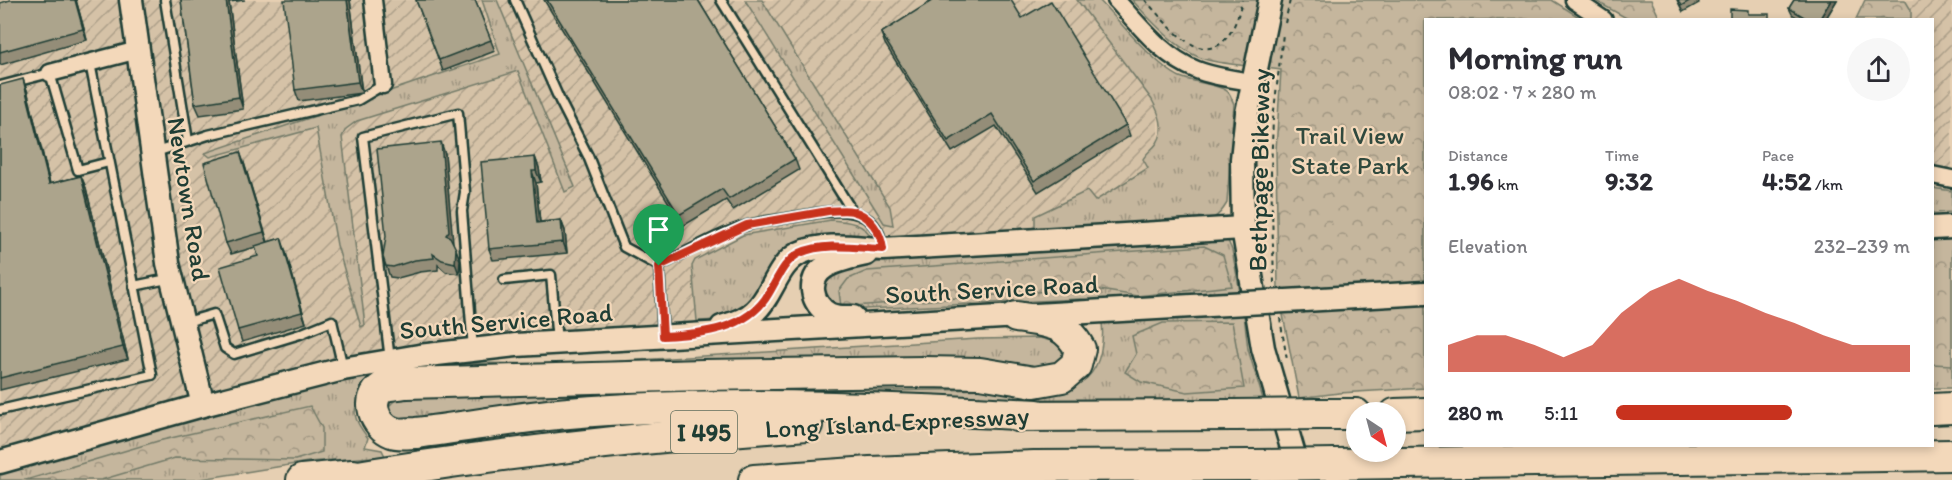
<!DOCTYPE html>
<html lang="en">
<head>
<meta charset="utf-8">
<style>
	body { margin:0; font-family:Itim,sans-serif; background:#f7f7f7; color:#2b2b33; height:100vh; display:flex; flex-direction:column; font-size:22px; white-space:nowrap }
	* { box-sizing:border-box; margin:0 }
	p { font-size:20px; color:#7c7c81 }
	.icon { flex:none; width:33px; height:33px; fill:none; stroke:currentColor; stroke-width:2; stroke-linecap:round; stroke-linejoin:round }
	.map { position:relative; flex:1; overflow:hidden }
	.details { position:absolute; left:1424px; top:18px; width:510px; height:429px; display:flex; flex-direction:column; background:#fff; border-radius:0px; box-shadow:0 3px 9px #0003 }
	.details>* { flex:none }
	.needle { width:39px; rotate:144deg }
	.tools { position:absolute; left:1346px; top:402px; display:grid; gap:12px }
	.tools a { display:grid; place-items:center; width:60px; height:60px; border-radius:50%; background:#fff; box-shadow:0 3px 9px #0003; font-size:30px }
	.pin { position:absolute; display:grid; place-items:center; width:51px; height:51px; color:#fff; margin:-62px -26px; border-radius:50% 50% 50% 0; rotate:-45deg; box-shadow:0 0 6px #0007 }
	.pin .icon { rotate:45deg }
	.round { display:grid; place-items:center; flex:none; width:63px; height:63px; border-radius:32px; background:#f7f7f7 }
	.headline { display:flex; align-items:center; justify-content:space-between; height:102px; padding:0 24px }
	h1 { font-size:33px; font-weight:700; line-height:45px }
	.figures { display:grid; grid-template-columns:repeat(3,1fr); gap:9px; height:102px; padding:6px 24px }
	.figures div { display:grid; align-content:center }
	.figures b { font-size:26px; font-weight:700 }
	.figures small { font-size:16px; font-weight:400 }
	.figures p { font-size:16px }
	.chart { height:168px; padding:12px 24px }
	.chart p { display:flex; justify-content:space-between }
	.chart svg { width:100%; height:108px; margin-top:6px; fill:#c8321e; opacity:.7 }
	ul { padding:0 24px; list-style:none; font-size:20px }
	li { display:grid; grid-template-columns:96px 72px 1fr; align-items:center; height:45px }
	li i { height:15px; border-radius:8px; background:#c8321e }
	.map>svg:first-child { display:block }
</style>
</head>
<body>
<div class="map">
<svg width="1952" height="480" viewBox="0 0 1952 480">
	<defs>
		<pattern id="industrial-furrows" width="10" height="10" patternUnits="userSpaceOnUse" patternTransform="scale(1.5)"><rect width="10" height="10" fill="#d5c2a7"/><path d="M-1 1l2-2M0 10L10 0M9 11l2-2" fill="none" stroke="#ac9f89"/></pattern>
		<pattern id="grass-tufts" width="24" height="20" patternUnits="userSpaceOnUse" patternTransform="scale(1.5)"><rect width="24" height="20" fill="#c5b69d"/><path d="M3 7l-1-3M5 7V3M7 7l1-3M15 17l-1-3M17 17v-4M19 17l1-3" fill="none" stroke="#9f9581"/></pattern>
		<pattern id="forest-crowns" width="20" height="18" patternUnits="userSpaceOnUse" patternTransform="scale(1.5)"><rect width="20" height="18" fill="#c5b69d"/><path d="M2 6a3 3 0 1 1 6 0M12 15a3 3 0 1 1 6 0" fill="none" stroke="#9f9581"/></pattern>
	</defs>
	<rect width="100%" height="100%" fill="#e6cfb2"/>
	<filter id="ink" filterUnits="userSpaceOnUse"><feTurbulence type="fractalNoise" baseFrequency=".0167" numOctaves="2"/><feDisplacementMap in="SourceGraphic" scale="12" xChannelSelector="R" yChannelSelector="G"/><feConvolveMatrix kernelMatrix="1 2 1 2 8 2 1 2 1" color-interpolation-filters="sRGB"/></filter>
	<g filter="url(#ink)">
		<g fill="url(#industrial-furrows)">
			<path d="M0,0H1099L1159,70L1157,224L806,246L725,320L520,331L395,346L0,448Z"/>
			<path d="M1903,0H1952V205L1932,204V20H1902Z"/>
		</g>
		<g fill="url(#grass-tufts)" stroke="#727a68" stroke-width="1.5">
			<path d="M482,0H497L575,187L565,192L518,71L357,121L346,129L342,137L365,325L361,327L337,245L316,128L210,157L205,153L500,54Z"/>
			<path d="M745,0H762L890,207L893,225L884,223Z"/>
			<path d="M1077,0H1099C1119,21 1155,65 1180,77C1191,82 1223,85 1228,92C1231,95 1232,100 1234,104L1227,203C1216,222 1209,220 1188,222L1035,229V216L1087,191L1095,201L1148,168L1143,159C1147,152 1153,149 1157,143C1166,129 1159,113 1152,100Z"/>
			<path d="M1932,188L1952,191V212L1932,213Z"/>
			<path d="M831,220C846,221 867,223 872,240L806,246L763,294L725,320L697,321L692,266L695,260L743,235Z"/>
			<rect x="1932" y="237" width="20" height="151"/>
			<path d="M1219,239L1228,241L1232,250L1240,292L1116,303L1080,299L844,310C832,304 825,299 824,285L829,277L847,266L923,257L1101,249Z"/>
			<path d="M1244,315L1248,349L1263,399L666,400L397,426L387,408L394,401L408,394C625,397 842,391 1060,388C1068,385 1081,384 1087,378C1101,365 1104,341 1102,323Z"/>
			<path d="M1040,338L1055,342L1065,350L1059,371L362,390C351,412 353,419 368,438L365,447L382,450L385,456L308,462L195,480H0V473L223,409L339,381L395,370L475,363L574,364L978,339Z"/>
		</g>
		<g fill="url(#forest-crowns)" stroke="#727a68" stroke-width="1.5">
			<path d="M1132,0H1552L1582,19L1425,20V388L1339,393L1299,398L1278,289L1276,150L1281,70C1258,67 1234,65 1212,61C1183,57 1151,21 1132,0Z"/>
			<path d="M1594,0H1651L1660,19H1628Z"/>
			<path d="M1865,0H1905L1911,10V19H1856Z"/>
			<path d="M1932,237H1952V365L1932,364Z"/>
			<path d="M1204,246L1223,255L1232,286L1137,296L1088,288L841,307L839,291L848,279L867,271Z"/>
			<path d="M1232,322L1244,388L1187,392L1141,382L1125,372L1136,354L1132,336L1163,323Z"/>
			<path d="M310,406L322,428V452L295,460L175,458L101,480H26L158,441Z"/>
		</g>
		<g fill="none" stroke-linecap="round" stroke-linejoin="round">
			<defs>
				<g id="lane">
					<path d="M165,0L188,141"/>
					<path d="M515,0L560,101L588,156L624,247L659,266"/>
					<path d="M721,0L852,211"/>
					<path d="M0,86L50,73L78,170L109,162"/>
					<path d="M153,153L208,135L358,100L383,85"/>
					<path d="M504,280L551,275L557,342"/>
					<path d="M134,286L172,278"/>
					<path d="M183,323L214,314L225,348L234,354L300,334L332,321L343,368"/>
					<path d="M663,336L659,266C686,253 719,233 748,225C762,221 778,220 793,217C830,211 876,199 883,249"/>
					<path d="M390,360L363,137L458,113L465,192L462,211L473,349"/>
					<path d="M0,410L152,375L90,63"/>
				</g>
				<g id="street">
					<path d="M373,0L383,85"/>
					<path d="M1116,0C1140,26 1163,57 1197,70C1214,77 1234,79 1252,82"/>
					<path d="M1574,0L1604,20"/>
					<path d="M50,73L138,50"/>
					<path d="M1932,175L1952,179"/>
				</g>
				<g id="secondary">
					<path d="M131,0L168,263L203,405"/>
					<path d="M1270,0L1247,113L1242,159L1243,228L1263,348L1297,465L1304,480"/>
					<path d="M1932,228L1952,227"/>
					<path d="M1304,300L1425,293"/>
					<path d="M853,317C845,317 837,318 829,314C811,304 806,279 825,267C836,260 853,257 866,254"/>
					<path d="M722,327C734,323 746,320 755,311C773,295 777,264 800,253C825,242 857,248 883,249L1243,228"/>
					<path d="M0,462L203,405L343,369L419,356L516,345L1209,305"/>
				</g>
				<g id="highway">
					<path d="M1016,317C1046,322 1064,320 1080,349L1076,365L1062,377L1034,382L980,373L924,372L703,375L407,383C400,384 389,384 383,387C364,399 375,426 392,432C399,435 409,433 416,433C467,427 518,417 569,413C725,400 881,408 1037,415"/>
					<path d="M1932,409L1952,408"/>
					<path d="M1318,414H1356"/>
					<path d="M1395,414L1425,413"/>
					<path d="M1017,416L1235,415"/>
					<path d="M1336,464L1952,455"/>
					<path d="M302,480L353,475"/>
					<path d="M334,480C490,454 649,436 807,425"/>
					<path d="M754,480L870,472L1034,466L1253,465"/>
				</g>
			</defs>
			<use href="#lane" stroke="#1f3d34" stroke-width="13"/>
			<use href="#street" stroke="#1f3d34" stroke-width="21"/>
			<use href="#secondary" stroke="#1f3d34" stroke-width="27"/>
			<use href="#highway" stroke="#1f3d34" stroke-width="34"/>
			<g stroke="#1f3d34" stroke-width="2" stroke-dasharray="4.5 4.5" stroke-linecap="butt">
				<path d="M1145,0C1158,14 1172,32 1188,42C1222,63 1237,26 1242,0"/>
				<path d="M1285,23L1290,0"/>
				<path d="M1274,283L1271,171L1273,119L1283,34"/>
				<path d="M1280,318L1287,360"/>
			</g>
			<use href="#lane" stroke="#f3d8ba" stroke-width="8"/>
			<use href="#street" stroke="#f3d8ba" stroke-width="16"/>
			<use href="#secondary" stroke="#f3d8ba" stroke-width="22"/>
			<use href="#highway" stroke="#f3d8ba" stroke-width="30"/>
			<defs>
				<path id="secondary-bridge" d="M1209,305L1304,300"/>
				<g id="highway-bridge">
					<path d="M1235,415L1318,414"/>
					<path d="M1253,465L1336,464"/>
				</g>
			</defs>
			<use href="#secondary-bridge" stroke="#1f3d34" stroke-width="27" stroke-linecap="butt"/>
			<use href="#highway-bridge" stroke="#1f3d34" stroke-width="34" stroke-linecap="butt"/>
			<use href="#secondary-bridge" stroke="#f3d8ba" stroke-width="22"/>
			<use href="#highway-bridge" stroke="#f3d8ba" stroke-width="30"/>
		</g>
		<g fill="#948d78" stroke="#1f3d34" stroke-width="1.5">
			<path d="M10,0H76L87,40L0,65V3Z"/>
			<path d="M181,0H245L229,2L243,109L200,115L195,104Z"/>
			<path d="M350,0L362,93L299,101L295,90Z"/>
			<path d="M416,0H475L495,51L443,71Z"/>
			<path d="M544,0H698L795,159L799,170L733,210L726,200L683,226Z"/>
			<path d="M1677,0H1698L1699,3L1683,12Z"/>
			<path d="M1794,0H1837L1825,20H1801L1792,14L1789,8Z"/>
			<path d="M1022,18L1126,125L1130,136L1038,192L996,126L952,152L885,44L881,33Z"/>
			<path d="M0,85L27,90L50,184L81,176L86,188L128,359L0,390Z"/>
			<path d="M445,154L452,242L460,260L459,274L446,272L438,265V270L420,272L398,278L390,277L383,257Z"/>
			<path d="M535,157L539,168L541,182L536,183L540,222L561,220L565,231L567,253L493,260L489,249Z"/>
			<path d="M244,163L268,242L281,238L306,323L242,342L238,330L258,256L256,247L231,254L226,243Z"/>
		</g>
		<g fill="#787362" stroke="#1f3d34" stroke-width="1.5">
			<path d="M75,0H76L87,40L83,29Z"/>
			<path d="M226,0H228L229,2L243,109L239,97Z"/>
			<path d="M347,0H350L362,93L358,82Z"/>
			<path d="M1831,0H1837L1825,20H1819Z"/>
			<path d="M23,79L27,90L53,196L49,184Z"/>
			<path d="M441,142L445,154L453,242L446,235Z"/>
			<path d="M240,152L244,163L268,244L264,232Z"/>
			<path d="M535,157L539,168L541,182L536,171Z"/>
			<path d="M532,171L536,183L541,234L537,223Z"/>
			<path d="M81,176L86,188L128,359L123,347Z"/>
			<path d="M561,220L565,231L567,253L563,242Z"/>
			<path d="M281,238L285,249L306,323L302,312Z"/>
			<path d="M456,249L460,260L459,274L455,263Z"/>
		</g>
		<g fill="#aca48c" stroke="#1f3d34" stroke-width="1.5">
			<path d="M10,0H75L83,29L0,52V3Z"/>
			<path d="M181,0H226L239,97L195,104Z"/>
			<path d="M284,0H347L358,82L295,90Z"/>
			<path d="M416,0H475L491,40L439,60Z"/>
			<path d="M547,0H698L795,159L729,199L722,189L679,215Z"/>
			<path d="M933,0H1011L1022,18L1051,1L1126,125L1034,181L992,114L948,141L881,33Z"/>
			<path d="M1678,0H1691L1681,6Z"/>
			<path d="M1794,0H1831L1819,20H1809L1789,8Z"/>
			<path d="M1730,9L1748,10V14H1769V20H1730Z"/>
			<path d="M23,79L49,184L81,176L123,347L0,378V85Z"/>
			<path d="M441,142L449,231L446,235L450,237L456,249L455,263L442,260L433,254L434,258L415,260L393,267L386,266L383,257L386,236L377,149Z"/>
			<path d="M240,152L264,232L226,243L204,163Z"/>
			<path d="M535,157L536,171H532L537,223L561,220L563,242L489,249L481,162Z"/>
			<path d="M281,238L302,312L238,330L220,267L258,256L255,246Z"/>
		</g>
	</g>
	<g fill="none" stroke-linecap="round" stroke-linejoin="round" filter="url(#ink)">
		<defs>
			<path id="route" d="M828,211C835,211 845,209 852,211C870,215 881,232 883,249C857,248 825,242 800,253C784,261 778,278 769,293C748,330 701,334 663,336L659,266L747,225Z"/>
		</defs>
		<use href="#route" stroke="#fff" stroke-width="12"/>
		<use href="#route" stroke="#c8321e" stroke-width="8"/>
	</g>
	<g text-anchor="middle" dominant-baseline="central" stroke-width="4.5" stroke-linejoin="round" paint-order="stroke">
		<rect fill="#f3d8ba" stroke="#5f6c5c" stroke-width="1.5" x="671" y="411" width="66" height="42" rx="4.5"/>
		<g font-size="24" font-weight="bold" fill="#1f3d34">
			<text x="704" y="432">I 495</text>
		</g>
		<g font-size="26" fill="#30493e" stroke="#f3d8ba">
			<text x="1350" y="135">Trail View<tspan x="1350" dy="30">State Park</tspan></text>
		</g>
		<g font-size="26" fill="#1f3d34" stroke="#f3d8ba">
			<text transform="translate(1259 170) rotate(-89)">Bethpage Bikeway</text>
			<text transform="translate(189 199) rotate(81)">Newtown Road</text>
			<text transform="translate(992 289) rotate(-3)">South Service Road</text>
			<text transform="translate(506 321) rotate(-5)">South Service Road</text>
			<text transform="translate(897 422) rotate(-3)">Long Island Expressway</text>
		</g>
	</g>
</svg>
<div class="tools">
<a><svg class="needle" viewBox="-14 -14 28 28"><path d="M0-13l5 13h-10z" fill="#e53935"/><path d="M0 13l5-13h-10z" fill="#7c7c81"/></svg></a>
</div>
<div class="pin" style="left:659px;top:266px;background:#1e9e55"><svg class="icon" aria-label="arrive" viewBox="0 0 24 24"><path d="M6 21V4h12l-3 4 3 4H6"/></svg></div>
<section class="details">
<div class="headline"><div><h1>Morning run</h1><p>08:02 · 7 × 280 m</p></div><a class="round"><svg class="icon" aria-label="share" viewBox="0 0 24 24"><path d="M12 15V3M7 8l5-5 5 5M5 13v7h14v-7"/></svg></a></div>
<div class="figures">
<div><p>Distance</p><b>1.96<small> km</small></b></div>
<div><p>Time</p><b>9:32</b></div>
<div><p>Pace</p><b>4:52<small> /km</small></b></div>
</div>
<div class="chart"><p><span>Elevation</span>232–239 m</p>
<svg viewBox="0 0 160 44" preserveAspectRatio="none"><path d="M0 44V33L10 29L20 29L30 33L40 38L50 33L60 20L70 11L80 6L90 11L100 15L110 20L120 24L130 29L140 33L150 33L160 33V44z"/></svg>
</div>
<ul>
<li><b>280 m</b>5:11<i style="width:60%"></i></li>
</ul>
</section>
</div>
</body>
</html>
